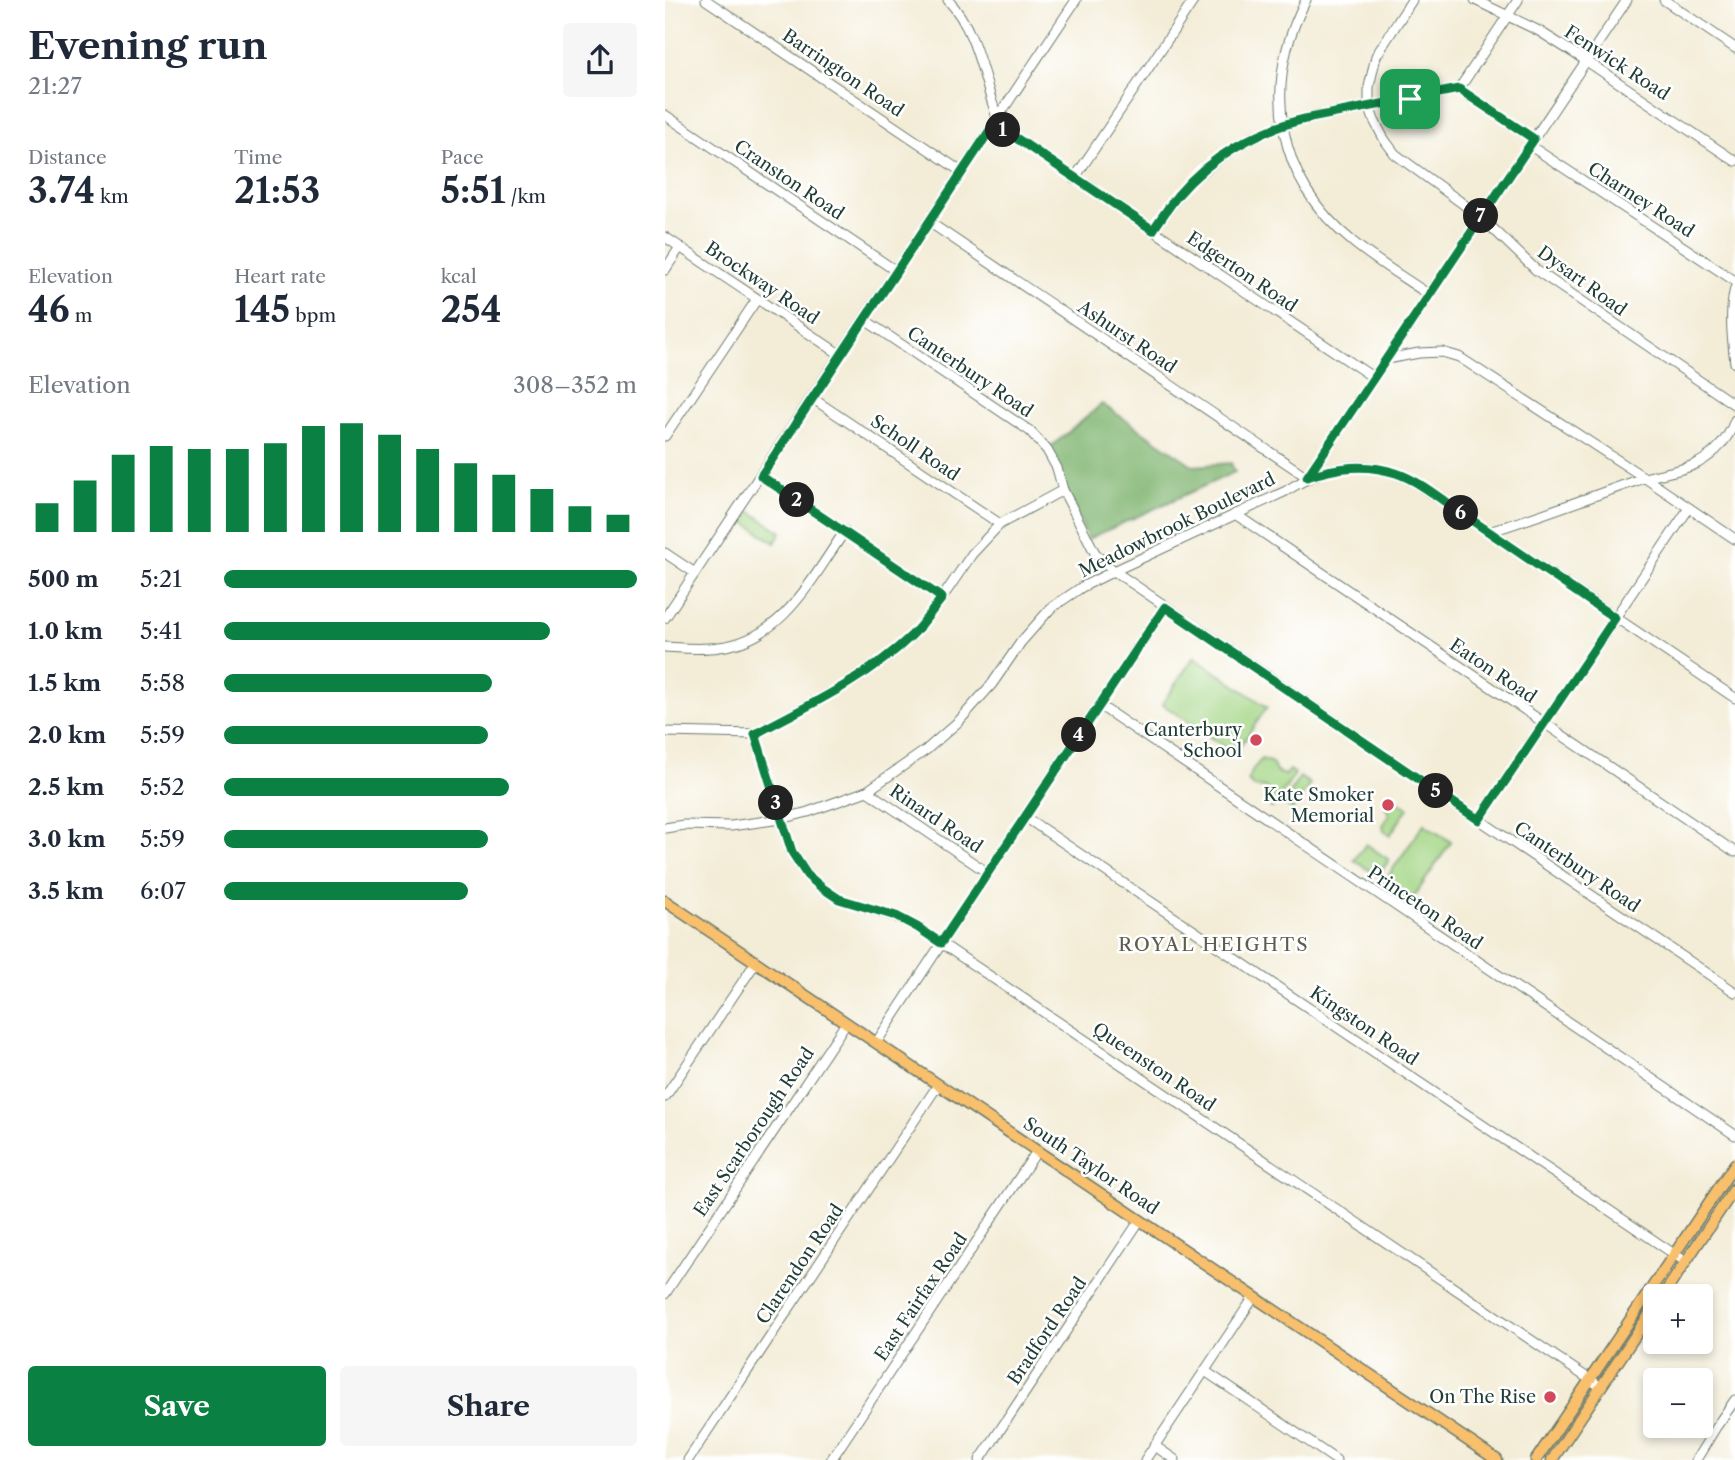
<!DOCTYPE html>
<html lang="en">
<head>
<meta charset="utf-8">
<style>
	body { margin:0; font-family:"Libre Caslon Text",serif; background:#f6f6f7; color:#1f2937; height:100vh; display:flex; flex-direction:column; font-size:26px; white-space:nowrap }
	* { box-sizing:border-box; margin:0 }
	p { font-size:23px; color:#747a83 }
	.icon { flex:none; width:38px; height:38px; fill:none; stroke:currentColor; stroke-width:2; stroke-linecap:round; stroke-linejoin:round }
	.map { position:relative; flex:1; overflow:hidden }
	.panel { display:flex; flex-direction:column; background:#fff; width:665px }
	.panel>* { flex:none }
	.buttons { position:absolute; left:978px; top:1284px; display:grid; gap:14px }
	.buttons a { display:grid; place-items:center; width:70px; height:70px; border-radius:7px; background:#fff; box-shadow:0 4px 10px #0003; font-size:35px }
	.pin { position:absolute; display:grid; place-items:center; width:60px; height:60px; color:#fff; margin:-30px; border-radius:14px; box-shadow:0 4px 10px #0006 }
	.km { position:absolute; width:35px; height:35px; margin:-18px; border-radius:50%; background:#222; color:#fff; font-size:19px; line-height:35px; text-align:center }
	.round { display:grid; place-items:center; flex:none; width:74px; height:74px; border-radius:7px; background:#f6f6f7 }
	.summary { display:flex; align-items:center; justify-content:space-between; height:119px; padding:0 28px }
	h1 { font-size:38px; font-weight:800; line-height:52px }
	.stats { display:grid; grid-template-columns:repeat(3,1fr); gap:10px; height:119px; padding:7px 28px }
	.stats div { display:grid; align-content:center }
	.stats b { font-size:35px; font-weight:800 }
	.stats small { font-size:19px; font-weight:400 }
	.stats p { font-size:19px }
	.chart { height:196px; padding:14px 28px }
	.chart p { display:flex; justify-content:space-between }
	.chart svg { width:100%; height:126px; margin-top:7px; stroke:#0b8043; stroke-width:6 }
	.button { display:flex; gap:14px; margin-top:auto; padding:14px 28px }
	.button a { flex:1; height:80px; border-radius:7px; background:#0b8043; color:#fff; font-size:28px; font-weight:800; line-height:80px; text-align:center }
	.button a+a { background:#f6f6f7; color:#1f2937 }
	ul { padding:0 28px; list-style:none; font-size:23px }
	li { display:grid; grid-template-columns:112px 84px 1fr; align-items:center; height:52px }
	li i { height:18px; border-radius:9px; background:#0b8043 }
	main { display:flex; flex:1; min-height:0 }
	.map>svg:first-child { display:block }
</style>
</head>
<body>
<main>
<section class="panel">
<div class="summary"><div><h1>Evening run</h1><p>21:27</p></div><a class="round"><svg class="icon" aria-label="share" viewBox="0 0 24 24"><path d="M12 15V3M7 8l5-5 5 5M5 13v7h14v-7"/></svg></a></div>
<div class="stats">
<div><p>Distance</p><b>3.74<small> km</small></b></div>
<div><p>Time</p><b>21:53</b></div>
<div><p>Pace</p><b>5:51<small> /km</small></b></div>
</div>
<div class="stats">
<div><p>Elevation</p><b>46<small> m</small></b></div>
<div><p>Heart rate</p><b>145<small> bpm</small></b></div>
<div><p>kcal</p><b>254</b></div>
</div>
<div class="chart"><p><span>Elevation</span>308–352 m</p>
<svg viewBox="0 0 160 44" preserveAspectRatio="none"><path d="M5 44V34M15 44V26M25 44V17M35 44V14M45 44V15M55 44V15M65 44V13M75 44V7M85 44V6M95 44V10M105 44V15M115 44V20M125 44V24M135 44V29M145 44V35M155 44V38"/></svg>
</div>
<ul>
<li><b>500 m</b>5:21<i style="width:100%"></i></li>
<li><b>1.0 km</b>5:41<i style="width:79%"></i></li>
<li><b>1.5 km</b>5:58<i style="width:65%"></i></li>
<li><b>2.0 km</b>5:59<i style="width:64%"></i></li>
<li><b>2.5 km</b>5:52<i style="width:69%"></i></li>
<li><b>3.0 km</b>5:59<i style="width:64%"></i></li>
<li><b>3.5 km</b>6:07<i style="width:59%"></i></li>
</ul>
<div class="button"><a>Save</a><a>Share</a></div>
</section>
<div class="map">
<svg width="1070" height="1460" viewBox="0 0 1070 1460">
	<rect width="100%" height="100%" fill="#fff"/>
	<filter id="ink" filterUnits="userSpaceOnUse"><feTurbulence type="fractalNoise" baseFrequency=".0143" numOctaves="2"/><feDisplacementMap in="SourceGraphic" scale="14" xChannelSelector="R" yChannelSelector="G"/><feConvolveMatrix kernelMatrix="1 2 1 2 8 2 1 2 1" color-interpolation-filters="sRGB"/></filter>
	<filter id="wash" filterUnits="userSpaceOnUse"><feTurbulence type="fractalNoise" baseFrequency=".00686" numOctaves="4" result="noise"/><feDisplacementMap in="SourceGraphic" scale="28" xChannelSelector="R" yChannelSelector="G"/><feGaussianBlur stdDeviation="1.57" result="paint"/><feColorMatrix in="noise" values="0 0 0 0 0 0 0 0 0 0 0 0 0 0 0 0 0 1.4 0 .05"/><feComposite in="paint" operator="in"/></filter>
	<g filter="url(#wash)">
		<rect width="100%" height="100%" fill="#f3ecd6"/>
		<g fill="#a3d584" stroke="#61895c" stroke-width="2">
			<path d="M83,510L116,532L110,543L77,520Z"/>
			<path d="M529,657L602,707L570,754L497,704Z"/>
			<path d="M597,759L607,763L611,772L621,775L625,770L630,774L607,808L602,804L606,795L601,788L589,787L583,781L588,769Z"/>
			<path d="M635,777L645,784L627,810L618,803Z"/>
			<path d="M728,798L743,808L725,835L719,831L718,825L724,815L721,807Z"/>
			<path d="M759,824L786,842L744,904L717,885Z"/>
			<path d="M701,844L724,860L713,876L689,860Z"/>
		</g>
		<path fill="#82b672" stroke="#507a53" stroke-width="2" d="M437,404L529,466L566,463L570,472L423,539L382,450Z"/>
	</g>
	<g filter="url(#ink)">
		<g fill="none" stroke-linecap="round" stroke-linejoin="round">
			<defs>
				<g id="minor">
					<path d="M41,0L297,172"/>
					<path d="M283,0C309,28 316,67 327,102C331,112 331,120 336,128L709,378"/>
					<path d="M641,0C596,86 611,180 688,242C711,261 738,277 763,294"/>
					<path d="M747,0L711,56L704,87V106L709,120L719,139L730,154L816,217L871,270L1070,405"/>
					<path d="M810,0L874,31L920,60L1070,161"/>
					<path d="M999,0L1070,48"/>
					<path d="M794,89L853,0"/>
					<path d="M0,115L231,271"/>
					<path d="M864,145L1070,281"/>
					<path d="M409,179L529,0"/>
					<path d="M264,222L642,477"/>
					<path d="M488,230L513,196L524,183L556,157L589,136L617,125L640,119L794,89L869,139"/>
					<path d="M0,237L176,355"/>
					<path d="M0,270L15,247"/>
					<path d="M1070,288C1064,313 1067,337 1070,363"/>
					<path d="M200,320L365,431L382,450L392,468L398,490L430,553L449,571L791,804L1070,992"/>
					<path d="M722,359L754,353L777,352L794,357L980,478L1070,539"/>
					<path d="M147,398L335,524"/>
					<path d="M0,436L92,299"/>
					<path d="M96,476L277,598"/>
					<path d="M642,477L962,0"/>
					<path d="M570,514L1070,852"/>
					<path d="M824,532C875,516 925,497 976,479C995,473 1015,472 1033,463C1051,453 1063,440 1070,420"/>
					<path d="M0,553L30,573"/>
					<path d="M0,618L411,0"/>
					<path d="M0,647C18,648 36,650 54,647C118,640 147,578 180,531"/>
					<path d="M434,705L1070,1135"/>
					<path d="M0,732L90,734L190,680L221,658L249,634L277,598L307,554L335,524L398,490"/>
					<path d="M90,734L127,852L142,875L156,887L174,899L231,917L252,927L936,1387"/>
					<path d="M202,791L323,873"/>
					<path d="M360,817L1021,1262"/>
					<path d="M814,820L1024,508"/>
					<path d="M0,828L19,825L66,826L116,819L143,812L202,791L261,750L294,721L327,684L356,642L386,608L417,587L449,571L621,491C666,462 705,457 753,484L1070,698"/>
					<path d="M211,1043L409,742L500,607"/>
					<path d="M0,1097L91,962"/>
					<path d="M0,1294L181,1023"/>
					<path d="M540,1371L671,1460"/>
					<path d="M490,1446L510,1460"/>
					<path d="M23,1460L273,1085"/>
					<path d="M166,1460L372,1151"/>
					<path d="M315,1460L475,1220"/>
					<path d="M480,1460L589,1297"/>
					<path d="M1031,1460L1051,1427L1070,1400"/>
				</g>
				<g id="major">
					<path d="M0,901L832,1460"/>
					<path d="M997,1297L1070,1188"/>
					<path d="M871,1460L1070,1164"/>
					<path d="M887,1460L990,1306"/>
				</g>
			</defs>
			<use href="#minor" stroke="#697a6d" stroke-width="11"/>
			<use href="#major" stroke="#697a6d" stroke-width="13"/>
			<use href="#minor" stroke="#fff" stroke-width="9"/>
			<use href="#major" stroke="#f8bf6c" stroke-width="10"/>
		</g>
	</g>
	<g fill="none" stroke-linecap="round" stroke-linejoin="round" filter="url(#ink)">
		<defs>
			<path id="route" d="M794,89L869,139L642,477C672,467 700,463 731,473C755,481 778,501 799,515C850,549 899,584 950,618L814,820L500,607L276,943L252,927L231,916L174,899L156,887L142,875L127,852L90,734C144,705 201,679 246,636C258,625 267,610 277,598L96,476L331,121L336,128L488,230C496,219 504,206 513,195C545,157 592,130 640,119Z"/>
		</defs>
		<use href="#route" stroke="#fff" stroke-width="14"/>
		<use href="#route" stroke="#0b8043" stroke-width="9"/>
	</g>
	<g fill="#d1495b" stroke="#fff" stroke-width="2.5">
		<circle cx="591" cy="740" r="7"/>
		<circle cx="723" cy="805" r="7"/>
		<circle cx="885" cy="1397" r="7"/>
	</g>
	<g text-anchor="middle" dominant-baseline="central" stroke-width="5" stroke-linejoin="round" paint-order="stroke">
		<g font-size="18" fill="#1f3d34" stroke="#fff">
			<text transform="translate(952 63) rotate(33)">Fenwick Road</text>
			<text transform="translate(178 73) rotate(34)">Barrington Road</text>
			<text transform="translate(124 180) rotate(34)">Cranston Road</text>
			<text transform="translate(976 200) rotate(33)">Charney Road</text>
			<text transform="translate(577 272) rotate(34)">Edgerton Road</text>
			<text transform="translate(917 281) rotate(36)">Dysart Road</text>
			<text transform="translate(97 283) rotate(34)">Brockway Road</text>
			<text transform="translate(462 337) rotate(34)">Ashurst Road</text>
			<text transform="translate(305 372) rotate(34)">Canterbury Road</text>
			<text transform="translate(250 448) rotate(34)">Scholl Road</text>
			<text transform="translate(512 525) rotate(-26)">Meadowbrook Boulevard</text>
			<text transform="translate(828 671) rotate(34)">Eaton Road</text>
			<text transform="translate(271 819) rotate(34)">Rinard Road</text>
			<text transform="translate(912 867) rotate(34)">Canterbury Road</text>
			<text transform="translate(760 908) rotate(34)">Princeton Road</text>
			<text transform="translate(699 1026) rotate(34)">Kingston Road</text>
			<text transform="translate(489 1067) rotate(34)">Queenston Road</text>
			<text transform="translate(89 1132) rotate(-56)">East Scarborough Road</text>
			<text transform="translate(426 1166) rotate(34)">South Taylor Road</text>
			<text transform="translate(135 1264) rotate(-56)">Clarendon Road</text>
			<text transform="translate(256 1297) rotate(-56)">East Fairfax Road</text>
			<text transform="translate(382 1331) rotate(-56)">Bradford Road</text>
		</g>
		<g font-size="18" fill="#1f3d34" stroke="#fff" text-anchor="end">
			<text x="577" y="730">Canterbury<tspan x="577" dy="21">School</tspan></text>
			<text x="709" y="795">Kate Smoker<tspan x="709" dy="21">Memorial</tspan></text>
			<text x="871" y="1397">On The Rise</text>
		</g>
		<g font-size="19" letter-spacing="2" fill="#5d5e4e" stroke="#fff">
			<text x="549" y="944">ROYAL HEIGHTS</text>
		</g>
	</g>
</svg>
<div class="buttons">
<a>+</a>
<a>−</a>
</div>
<div class="pin" style="left:745px;top:99px;background:#1e9e55"><svg class="icon" aria-label="arrive" viewBox="0 0 24 24"><path d="M6 21V4h12l-3 4 3 4H6"/></svg></div>
<b class="km" style="left:338px;top:130px">1</b>
<b class="km" style="left:132px;top:500px">2</b>
<b class="km" style="left:111px;top:803px">3</b>
<b class="km" style="left:414px;top:735px">4</b>
<b class="km" style="left:771px;top:791px">5</b>
<b class="km" style="left:796px;top:513px">6</b>
<b class="km" style="left:816px;top:216px">7</b>
</div>
</main>
</body>
</html>
